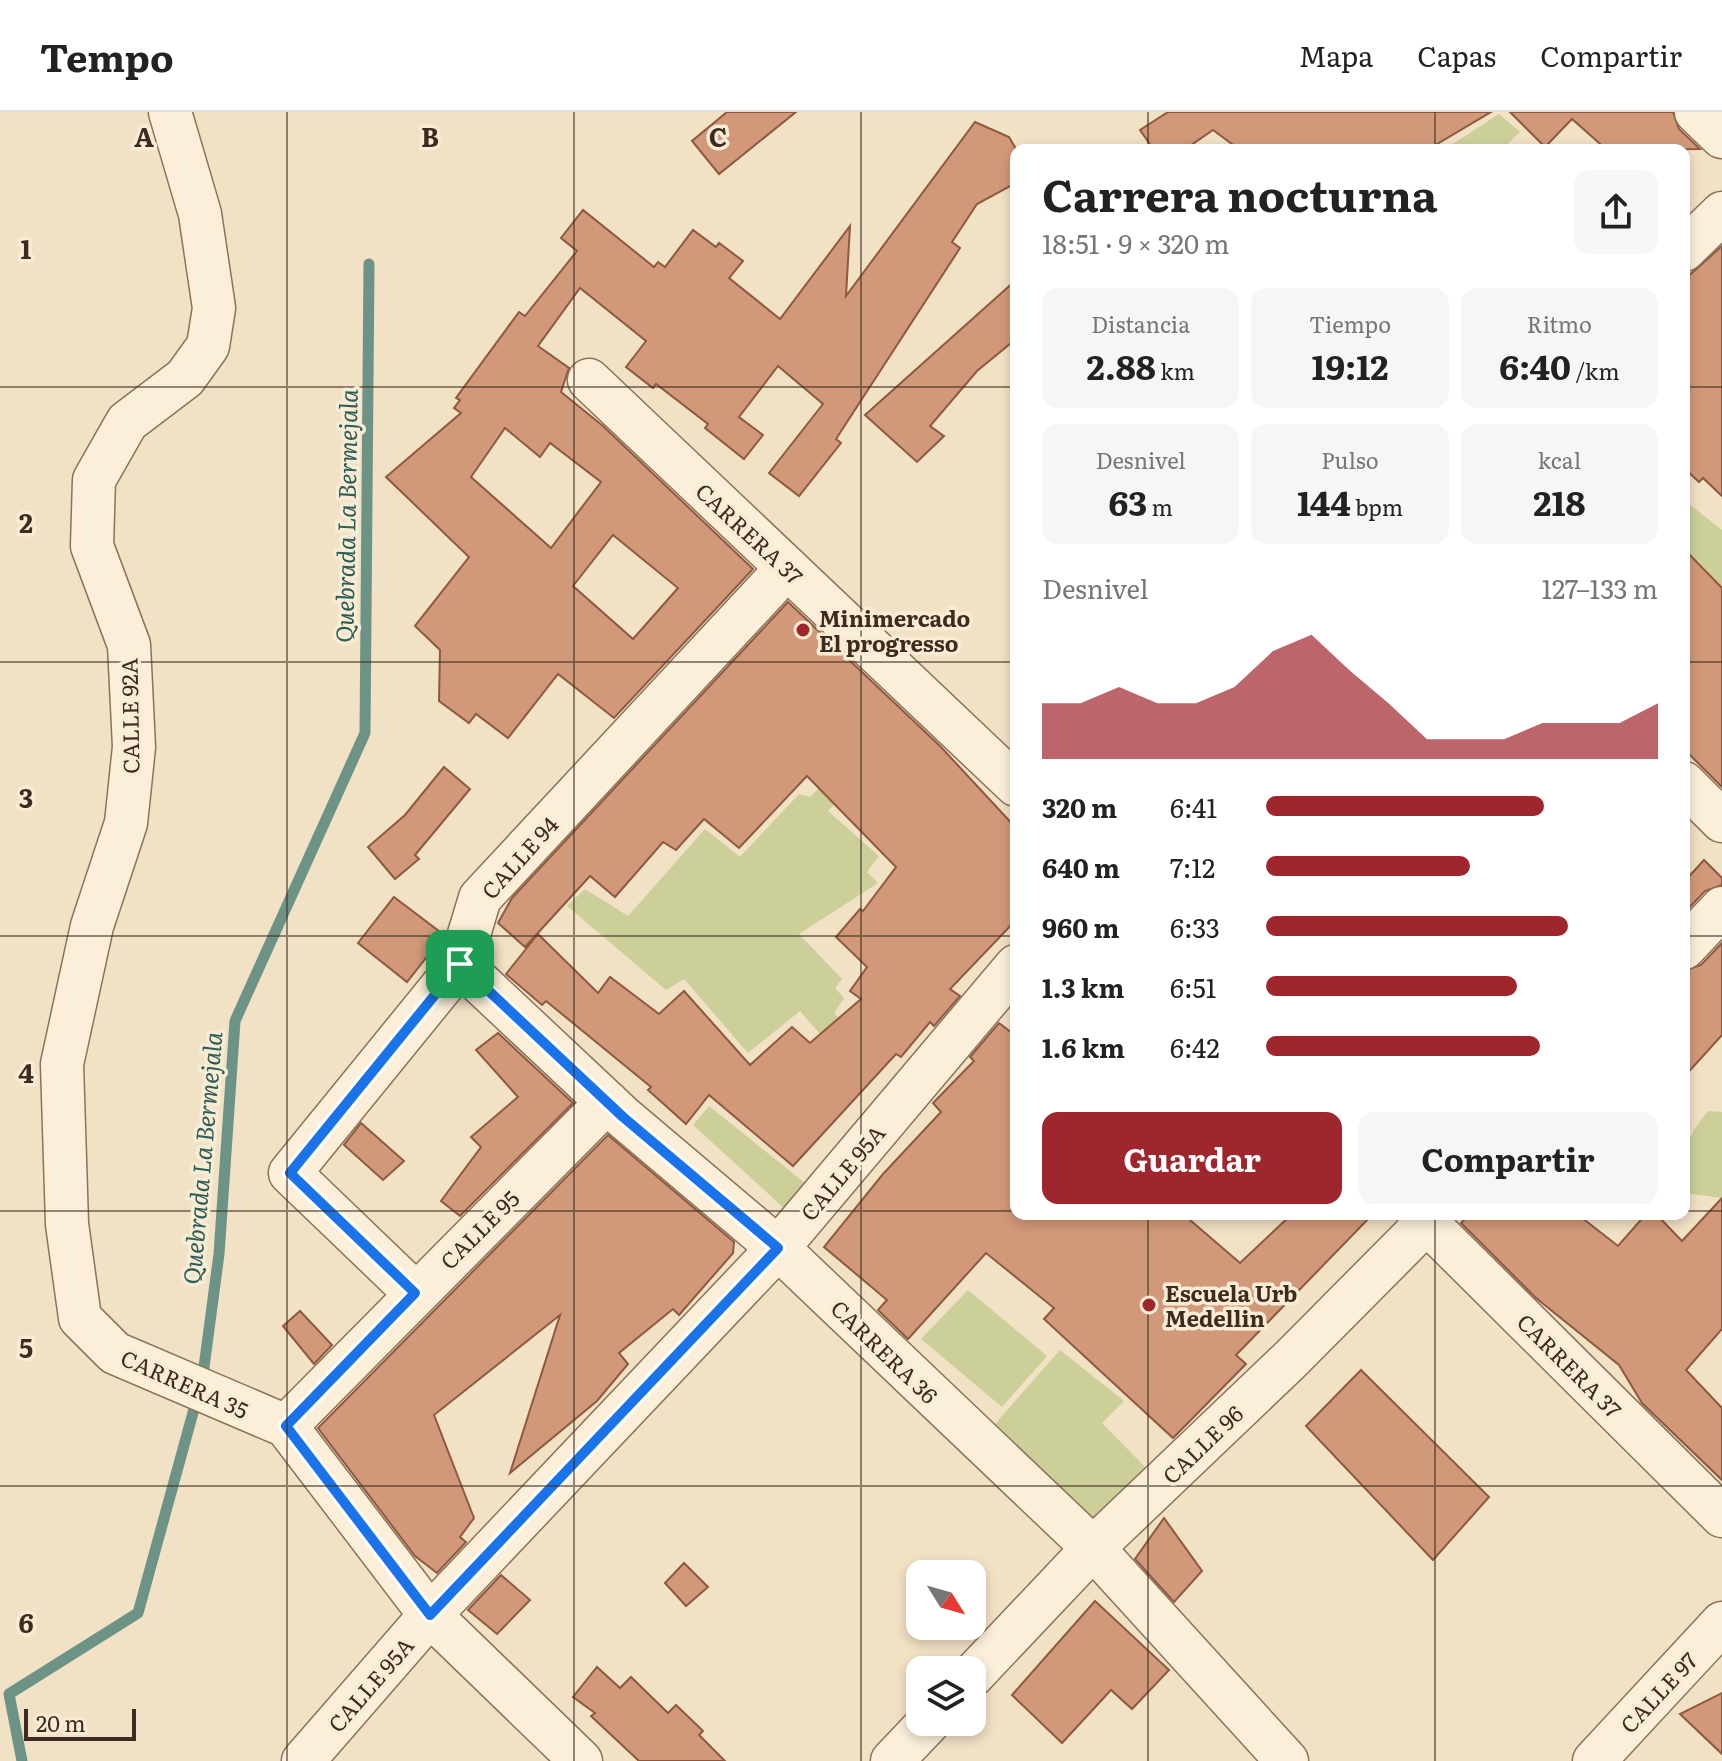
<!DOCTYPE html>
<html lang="es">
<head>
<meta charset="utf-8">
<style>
	body { margin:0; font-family:Literata,serif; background:#f6f6f6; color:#222; height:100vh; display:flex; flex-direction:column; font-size:30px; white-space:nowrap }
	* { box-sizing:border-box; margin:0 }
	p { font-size:26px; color:#767676 }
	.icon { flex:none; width:44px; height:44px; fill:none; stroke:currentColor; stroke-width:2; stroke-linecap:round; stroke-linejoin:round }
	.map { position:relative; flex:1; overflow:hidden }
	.sheet { position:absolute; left:1010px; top:32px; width:680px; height:1076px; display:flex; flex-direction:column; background:#fff; border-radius:16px; box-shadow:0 4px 12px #0003 }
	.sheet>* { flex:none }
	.needle { width:52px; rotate:127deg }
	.tools { position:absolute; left:906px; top:1448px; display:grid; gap:16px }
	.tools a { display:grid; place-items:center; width:80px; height:80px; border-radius:16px; background:#fff; box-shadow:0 4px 12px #0003; font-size:40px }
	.scale { position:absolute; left:24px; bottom:20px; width:112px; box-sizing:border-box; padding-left:8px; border:4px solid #3c2b1e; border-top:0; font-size:22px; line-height:28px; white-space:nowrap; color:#3c2b1e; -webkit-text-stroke:6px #f8ecd5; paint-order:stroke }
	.pin { position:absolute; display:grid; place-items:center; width:68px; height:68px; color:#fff; margin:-34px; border-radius:16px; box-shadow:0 4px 12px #0006 }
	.round { display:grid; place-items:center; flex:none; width:84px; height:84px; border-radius:16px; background:#f6f6f6 }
	.overview { display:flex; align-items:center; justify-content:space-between; height:136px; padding:0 32px }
	h1 { font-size:44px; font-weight:700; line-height:60px }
	.stats { display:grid; grid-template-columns:repeat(3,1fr); gap:12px; height:136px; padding:8px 32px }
	.stats div { display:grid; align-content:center; border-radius:16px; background:#f6f6f6; text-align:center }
	.stats b { font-size:34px; font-weight:700 }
	.stats small { font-size:22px; font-weight:400 }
	.stats p { font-size:22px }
	.chart { height:224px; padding:16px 32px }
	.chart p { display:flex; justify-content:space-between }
	.chart svg { width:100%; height:144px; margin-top:8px; fill:#a0262d; opacity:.7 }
	.button { display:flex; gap:16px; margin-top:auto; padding:16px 32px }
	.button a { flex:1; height:92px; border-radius:16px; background:#a0262d; color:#fff; font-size:32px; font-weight:700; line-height:92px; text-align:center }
	.button a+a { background:#f6f6f6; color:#222 }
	ul { padding:0 32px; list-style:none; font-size:26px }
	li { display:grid; grid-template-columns:128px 96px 1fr; align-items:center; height:60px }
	li i { height:20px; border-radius:10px; background:#a0262d }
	header { display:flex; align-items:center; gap:48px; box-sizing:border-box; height:112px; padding:0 40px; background:#fff; border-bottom:2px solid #e0e0e0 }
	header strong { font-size:38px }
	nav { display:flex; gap:44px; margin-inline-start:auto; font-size:28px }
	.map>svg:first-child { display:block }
</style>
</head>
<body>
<header>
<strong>Tempo</strong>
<nav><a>Mapa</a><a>Capas</a><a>Compartir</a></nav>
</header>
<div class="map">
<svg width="1722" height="1649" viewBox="0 0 1722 1649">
	<rect width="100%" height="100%" fill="#f1e1c5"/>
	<g fill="#ccd098">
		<path d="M1499,2L1520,20L1501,38L1445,37Z"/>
		<path d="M1684,388L1722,418V571L1684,497L1714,467L1698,449L1684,463Z"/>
		<path d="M860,634L873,650L828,699L879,744L867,760L878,771L799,822L842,867L835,876L844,886L834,902L891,942L863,971L800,899L748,941L684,867L666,878L567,794L585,777L628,804L705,717L740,745L799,682L810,685Z"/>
		<path d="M709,994L805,1071L784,1096L693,1013Z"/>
		<path d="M1708,999L1722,1000V1086L1684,1081C1684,1040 1682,1031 1708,999Z"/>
		<path d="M968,1178L1047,1244L1002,1295L921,1227Z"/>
		<path d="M1060,1238L1124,1289L1102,1311L1147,1357L1093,1415L994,1313Z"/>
	</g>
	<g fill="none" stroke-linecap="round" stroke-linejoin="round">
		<g stroke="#6d9387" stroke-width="11">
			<path d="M202,1270L219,1142L235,909L365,621L369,152"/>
			<path d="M22,1649L9,1582L138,1501L197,1286"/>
		</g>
	</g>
	<g fill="#d19979" stroke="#8e593e" stroke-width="2" fill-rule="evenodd">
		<path d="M727,0H796L719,62L692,29Z"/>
		<path d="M1168,0H1491L1427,38H1240L1213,18L1184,38H1154L1140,18Z"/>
		<path d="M1510,0H1673L1679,17L1700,37L1607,38L1572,7L1545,35Z"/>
		<path d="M975,10L1009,25L1016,37V71L977,92L952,130L960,136L836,327L841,331L799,384L769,361L823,292L778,254L739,305L763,323L744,347L705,316L708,312L656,272L653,276L626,255L646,229L580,176L538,234L569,256L561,280L603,314L753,457L614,606L558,562L508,626L476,602L469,611L439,589L440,538L415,514L469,445L386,365L461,301L454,296L460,288L456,286L519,200L525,204L577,139L561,126L583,98L654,155L658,150L665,155L693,118L716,135L719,131L743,149L729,166L780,207L850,114L846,184ZM505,316L540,345L550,331L601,370L551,436L471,365ZM613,423L678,476L633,527L573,474Z"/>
		<path d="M1722,134V384L1703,366L1699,370L1684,356V168Z"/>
		<path d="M1016,168V227L977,259L930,314L944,324L917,350L865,303Z"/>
		<path d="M1684,437L1722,476V675L1684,637Z"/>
		<path d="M788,490L940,634L1016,716V808L950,877L960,884L934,914L930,910L901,945L896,942L793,1054L709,983L686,1012L648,978L651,975L546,889L542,893L506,862L538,822L598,881L610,865L659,902L684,879L750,953L792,915L810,931L861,887L850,879L867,855L836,825L860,797L863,799L896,755L807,664L739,736L704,707L676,738L663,730L615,785L590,764L525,835L498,811L512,786Z"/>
		<path d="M444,655L470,677L415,743L419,747L395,767L368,735L405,703Z"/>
		<path d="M1704,748L1722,766V773L1705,779L1684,801V770Z"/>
		<path d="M394,785L444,823L407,870L358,831Z"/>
		<path d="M1722,831V923L1684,965V859L1701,853Z"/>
		<path d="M999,911L1016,924V1102H1183L1240,1151L1292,1102H1373L1236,1243L1246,1252L1173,1326L1044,1207L1054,1196L986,1141L908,1227L878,1198L887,1188L824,1135L883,1062L941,1000L933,991L974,949L970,945Z"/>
		<path d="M498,921L573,991L460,1104L441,1089L481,1035L471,1025L518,985L476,938Z"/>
		<path d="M361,1011L404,1049L383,1068L344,1033Z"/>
		<path d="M608,1023L734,1130L733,1141L679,1203L673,1197L619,1241L628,1252L597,1289L510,1361L560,1203L434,1303L474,1406L460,1425L466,1430L437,1461L415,1444L318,1316Z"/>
		<path d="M1722,1086V1217L1686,1258L1722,1296V1368L1642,1291L1619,1253L1536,1186L1461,1111L1470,1102H1577L1618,1134L1646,1102H1656L1682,1129Z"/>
		<path d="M300,1199L332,1233L314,1252L283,1214Z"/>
		<path d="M1361,1258L1489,1385L1433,1448L1306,1314Z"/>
		<path d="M1164,1406L1202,1459L1174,1490L1135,1447Z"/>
		<path d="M684,1451L708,1475L686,1494L665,1471Z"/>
		<path d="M501,1463L530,1488L497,1522L468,1498Z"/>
		<path d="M1095,1489L1169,1558L1132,1597L1111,1578L1062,1631L1012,1583Z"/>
		<path d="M597,1555L620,1576L631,1565L668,1601L676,1593L703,1619L699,1623L725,1649H639L591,1604L595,1601L573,1585Z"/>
		<path d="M1722,1581V1642L1680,1602Z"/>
	</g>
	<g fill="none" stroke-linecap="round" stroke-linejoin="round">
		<defs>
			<g id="minor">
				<path d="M170,0L200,102L214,196L208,234L185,266L127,310L94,368L92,434L129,533L134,635L126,711L92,814L62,952L67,1112L80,1206L115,1241L286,1314L430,1503L581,1649"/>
				<path d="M1696,0L1722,25"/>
				<path d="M1684,138L1722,101"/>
				<path d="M589,268L1016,673"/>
				<path d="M1684,671L1722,709"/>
				<path d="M1684,836L1722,796"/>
				<path d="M460,852L623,1005L778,1136L1093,1436L1287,1649"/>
				<path d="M1418,1102L1722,1404"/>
				<path d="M415,1181L290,1061L460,852L480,786L787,456"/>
				<path d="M286,1314L607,990"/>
				<path d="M972,1564L1093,1436L1291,1247L1435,1102"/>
				<path d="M303,1649L430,1503L778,1136L1016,854"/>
				<path d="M892,1649L929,1610"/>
				<path d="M1594,1649L1722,1511"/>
			</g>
		</defs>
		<use href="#minor" stroke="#8d725a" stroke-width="45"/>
		<use href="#minor" stroke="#fbefd9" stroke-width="42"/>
	</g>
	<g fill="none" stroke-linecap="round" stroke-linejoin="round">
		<defs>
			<path id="route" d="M460,852L623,1005L778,1136L430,1503L286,1314L415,1181L290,1061Z"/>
		</defs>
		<use href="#route" stroke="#fff" stroke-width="16"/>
		<use href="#route" stroke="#1a73e8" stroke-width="10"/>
	</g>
	<path fill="none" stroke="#3c2b1e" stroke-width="2" stroke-opacity="0.55" d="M287,0V1649M574,0V1649M861,0V1649M1148,0V38M1435,0V38M0,275H1016M1684,275H1722M0,550H1016M1684,550H1722M0,824H1016M1684,824H1722M0,1099H1016M1684,1099H1722M1148,1102V1649M1435,1102V1649M0,1374H1722"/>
	<g fill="#a0262d" stroke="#f8ecd5" stroke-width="3">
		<circle cx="803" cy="518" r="8"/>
		<circle cx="1149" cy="1193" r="8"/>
	</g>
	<g text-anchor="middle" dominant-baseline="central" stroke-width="7" stroke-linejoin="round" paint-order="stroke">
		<g font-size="22" fill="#3c2b1e" stroke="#f8ecd5">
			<text transform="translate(750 421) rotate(43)">CARRERA 37</text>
			<text transform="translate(129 604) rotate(-91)">CALLE 92A</text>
			<text transform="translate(519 745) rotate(-48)">CALLE 94</text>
			<text transform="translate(842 1060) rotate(-50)">CALLE 95A</text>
			<text transform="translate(479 1117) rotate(-45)">CALLE 95</text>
			<text transform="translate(885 1239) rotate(44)">CARRERA 36</text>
			<text transform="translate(1570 1253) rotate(45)">CARRERA 37</text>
			<text transform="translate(185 1271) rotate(24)">CARRERA 35</text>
			<text transform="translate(1202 1332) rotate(-44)">CALLE 96</text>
			<text transform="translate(370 1572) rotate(-49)">CALLE 95A</text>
			<text transform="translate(1658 1580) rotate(-47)">CALLE 97</text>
		</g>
		<g font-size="22" font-weight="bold" fill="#3c2b1e" stroke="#f8ecd5" text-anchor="start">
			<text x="819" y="505">Minimercado<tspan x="819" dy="25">El progresso</tspan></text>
			<text x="1165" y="1180">Escuela Urb<tspan x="1165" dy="25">Medellin</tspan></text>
		</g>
		<g font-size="24" font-style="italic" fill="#2d5d57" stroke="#f8ecd5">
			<text transform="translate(345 404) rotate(-89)">Quebrada La Bermejala</text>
			<text transform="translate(201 1046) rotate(-85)">Quebrada La Bermejala</text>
		</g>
	</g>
	<g font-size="26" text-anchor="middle" font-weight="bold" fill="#3c2b1e" stroke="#f8ecd5" stroke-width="7" stroke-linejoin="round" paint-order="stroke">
		<text x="144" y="35">A</text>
		<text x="430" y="35">B</text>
		<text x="718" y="35">C</text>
		<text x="26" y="147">1</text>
		<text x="26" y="421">2</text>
		<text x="26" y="696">3</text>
		<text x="26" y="971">4</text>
		<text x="26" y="1246">5</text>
		<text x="26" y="1521">6</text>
	</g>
</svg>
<div class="tools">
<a><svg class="needle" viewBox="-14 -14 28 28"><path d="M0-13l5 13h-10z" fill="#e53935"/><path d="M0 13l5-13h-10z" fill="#767676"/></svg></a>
<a><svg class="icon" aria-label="layers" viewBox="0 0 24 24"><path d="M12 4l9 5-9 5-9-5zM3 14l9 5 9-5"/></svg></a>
</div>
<div class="scale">20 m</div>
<div class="pin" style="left:460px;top:852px;background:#1e9e55"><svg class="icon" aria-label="arrive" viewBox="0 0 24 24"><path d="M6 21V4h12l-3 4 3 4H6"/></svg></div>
<section class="sheet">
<div class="overview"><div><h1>Carrera nocturna</h1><p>18:51 · 9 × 320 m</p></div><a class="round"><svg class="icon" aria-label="share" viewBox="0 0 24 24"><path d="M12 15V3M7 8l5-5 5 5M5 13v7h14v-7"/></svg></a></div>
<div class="stats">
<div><p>Distancia</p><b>2.88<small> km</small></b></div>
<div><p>Tiempo</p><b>19:12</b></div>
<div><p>Ritmo</p><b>6:40<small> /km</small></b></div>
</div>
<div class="stats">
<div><p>Desnivel</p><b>63<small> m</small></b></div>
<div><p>Pulso</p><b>144<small> bpm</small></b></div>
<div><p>kcal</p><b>218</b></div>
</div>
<div class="chart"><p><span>Desnivel</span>127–133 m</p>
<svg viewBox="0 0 160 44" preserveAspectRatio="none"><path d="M0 44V27L10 27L20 22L30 27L40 27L50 22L60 11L70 6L80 17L90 27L100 38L110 38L120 38L130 33L140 33L150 33L160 27V44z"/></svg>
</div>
<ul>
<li><b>320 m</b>6:41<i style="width:71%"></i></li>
<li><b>640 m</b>7:12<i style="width:52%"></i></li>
<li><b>960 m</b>6:33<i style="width:77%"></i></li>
<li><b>1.3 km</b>6:51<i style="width:64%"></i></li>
<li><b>1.6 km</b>6:42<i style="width:70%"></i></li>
</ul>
<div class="button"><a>Guardar</a><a>Compartir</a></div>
</section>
</div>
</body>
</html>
